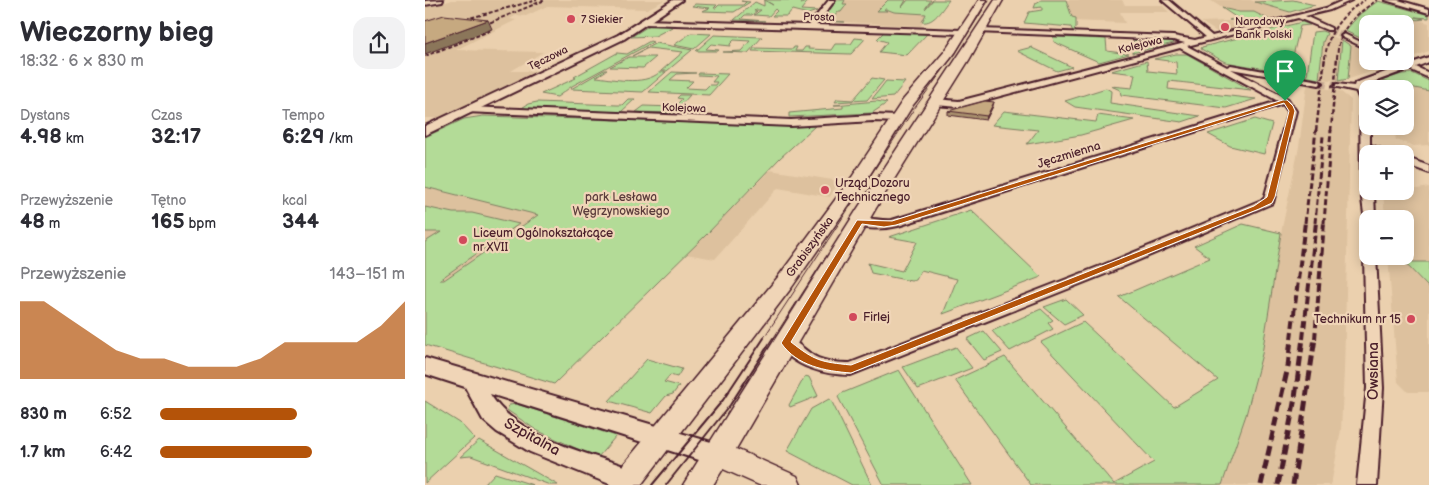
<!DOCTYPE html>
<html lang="pl">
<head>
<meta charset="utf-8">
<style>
	body { margin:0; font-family:"Balsamiq Sans",sans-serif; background:#f2f2f3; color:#2b2b33; height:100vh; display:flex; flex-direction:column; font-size:19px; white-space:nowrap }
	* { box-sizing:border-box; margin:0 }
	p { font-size:16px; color:#7c7c81 }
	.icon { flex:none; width:28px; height:28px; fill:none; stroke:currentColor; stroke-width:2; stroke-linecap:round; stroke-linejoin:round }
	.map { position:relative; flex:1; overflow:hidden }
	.panel { display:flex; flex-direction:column; background:#fff; width:425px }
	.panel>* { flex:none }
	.fabs { position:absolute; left:934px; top:15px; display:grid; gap:10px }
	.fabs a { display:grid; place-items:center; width:55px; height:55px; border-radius:10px; background:#fff; box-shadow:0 2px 12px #0003; font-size:25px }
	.pin { position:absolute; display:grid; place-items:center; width:42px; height:42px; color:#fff; margin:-51px -21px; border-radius:50% 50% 50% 0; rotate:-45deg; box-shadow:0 0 5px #0007 }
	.pin .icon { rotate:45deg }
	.round { display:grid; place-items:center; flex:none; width:52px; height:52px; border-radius:15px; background:#f2f2f3 }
	.headline { display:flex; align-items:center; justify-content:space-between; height:85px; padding:0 20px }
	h1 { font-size:28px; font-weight:600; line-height:38px }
	.stats { display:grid; grid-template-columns:repeat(3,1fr); gap:8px; height:85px; padding:5px 20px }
	.stats div { display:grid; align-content:center }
	.stats b { font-size:21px; font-weight:600 }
	.stats small { font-size:14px; font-weight:400 }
	.stats p { font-size:14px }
	.chart { height:140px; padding:10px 20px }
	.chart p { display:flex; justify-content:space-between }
	.chart svg { width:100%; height:90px; margin-top:5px; fill:#b45309; opacity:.7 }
	ul { padding:0 20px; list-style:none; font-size:16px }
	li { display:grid; grid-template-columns:80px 60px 1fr; align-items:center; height:38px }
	li i { height:12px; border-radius:6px; background:#b45309 }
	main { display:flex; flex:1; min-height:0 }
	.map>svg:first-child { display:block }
</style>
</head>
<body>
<main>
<section class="panel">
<div class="headline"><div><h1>Wieczorny bieg</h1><p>18:32 · 6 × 830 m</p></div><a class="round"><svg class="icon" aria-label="share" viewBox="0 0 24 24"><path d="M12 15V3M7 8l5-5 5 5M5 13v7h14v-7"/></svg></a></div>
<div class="stats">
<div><p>Dystans</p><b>4.98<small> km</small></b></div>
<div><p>Czas</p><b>32:17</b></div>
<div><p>Tempo</p><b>6:29<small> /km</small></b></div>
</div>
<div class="stats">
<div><p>Przewyższenie</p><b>48<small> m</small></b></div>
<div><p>Tętno</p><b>165<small> bpm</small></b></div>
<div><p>kcal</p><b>344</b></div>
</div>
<div class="chart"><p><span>Przewyższenie</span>143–151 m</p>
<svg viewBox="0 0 160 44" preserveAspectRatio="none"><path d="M0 44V6L10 6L20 14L30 22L40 30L50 34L60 34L70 38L80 38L90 38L100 34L110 26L120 26L130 26L140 26L150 18L160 6V44z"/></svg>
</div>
<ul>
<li><b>830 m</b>6:52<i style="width:56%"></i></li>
<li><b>1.7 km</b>6:42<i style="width:62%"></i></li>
</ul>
</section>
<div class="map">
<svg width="1004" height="485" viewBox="0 0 1004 485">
	<rect width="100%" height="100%" fill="#ebd0ae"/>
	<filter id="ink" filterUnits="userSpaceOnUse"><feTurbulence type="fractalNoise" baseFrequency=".02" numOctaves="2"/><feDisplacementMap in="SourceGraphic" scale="10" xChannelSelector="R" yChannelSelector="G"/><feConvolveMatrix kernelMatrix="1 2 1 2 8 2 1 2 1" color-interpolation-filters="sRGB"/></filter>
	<g filter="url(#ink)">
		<g fill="#ddc19e">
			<path d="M27,0H240L222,9L122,6L101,16L91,15L100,10L85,19L91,20L31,50L118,52L86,71H111L15,118H0V6H9Z"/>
			<path d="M412,0H512L502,12L496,26L397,21Z"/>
			<path d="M641,0H697L700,5H737L744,12H695L700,23L647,21Z"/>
			<path d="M785,0H825L867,13L845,20L833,14L809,16Z"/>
			<path d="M953,1L1004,18L995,20L1004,23V51L987,57L980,56V24H942V41L920,31L929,20Z"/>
			<path d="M803,21L818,26L792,32L776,22Z"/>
			<path d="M898,32L942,52V61H960L966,65L915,82L894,78Z"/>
			<path d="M964,84L1004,91V145L989,146L971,140L969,126H980V89H964Z"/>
			<path d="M882,85L915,91L926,100L919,371L916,430L906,485H797L821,415L837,354L856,233L874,147Z"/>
			<path d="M345,170L414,181L405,197L353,188L290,259L261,254Z"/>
			<path d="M0,187L114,214L0,294Z"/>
			<path d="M1004,187V392H983L973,382L963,256H980V219H960L958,191H980Z"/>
		</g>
		<g fill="#b3db97" stroke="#7e7d61">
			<path d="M339,0L348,5L340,0H379L376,4L384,0L376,10L392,11L383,14L367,10L362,16H347L352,11L350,9L344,16L329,15L336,10H330L329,11H332L327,15H320L316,19L340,21L309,20L330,2L339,6Z"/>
			<path d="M412,0H420L418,4H422L416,12H413L409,17H404L401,21L420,22L397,21Z"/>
			<path d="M463,0H481L477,7L483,0H506L500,9L508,0H524C517,9 509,24 497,22L501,14L469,12L461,9H459L462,11H452Z"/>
			<path d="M616,0H641L647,17L651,18V28L649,29L652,32H648L646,27L599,23L604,12L617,10V7L609,8L611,3Z"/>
			<path d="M868,0L890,5L865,12L830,2Z"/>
			<path d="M316,1L325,2L309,12L277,11L285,8L267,6L270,4L292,5L289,8H291L294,5H318L321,2Z"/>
			<path d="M953,1L1004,15V18L990,17L999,19C983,22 972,14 952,19L966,24L937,25L942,27V36L939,37L942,39V41L920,31L935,14Z"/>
			<path d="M797,8L814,12H829L845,20L823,25L818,23L822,22L804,20L812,18Z"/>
			<path d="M877,22L885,25L875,26L864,73L800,62L776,49L777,47Z"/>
			<path d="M225,25H227L249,26L230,36L206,37Z"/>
			<path d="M897,31L902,33L898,42L894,79L874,75H882L888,32Z"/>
			<path d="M459,32L503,33L482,55L454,52L462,42L452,39Z"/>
			<path d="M266,33L286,34L269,49L249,45Z"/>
			<path d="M289,35L337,37L323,53L298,52L316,51L325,41L309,40L305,44L306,46L286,44L281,49L294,50L293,51H271Z"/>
			<path d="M628,37L681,39L682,51L704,54L674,62L629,42Z"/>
			<path d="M430,38L440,39L426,54L327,51L329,48L368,49L369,47H372L370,51H377L380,47H384L383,49L406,50L410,44H426Z"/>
			<path d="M709,40L747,41L749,43L707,53Z"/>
			<path d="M917,40L926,46L923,79L913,81Z"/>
			<path d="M225,41L228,42L147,86L132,97L116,94L151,78L149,77L192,53L202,54Z"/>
			<path d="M231,43L267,50L242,71H236L258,52L223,48L207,56Z"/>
			<path d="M607,47V48L647,67L632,71L592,51Z"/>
			<path d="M751,54H762L826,90L744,81L743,89L831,99L801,108L696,95L695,90L686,86L707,88L710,74L686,71L722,61L723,71L752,74L751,62L729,59Z"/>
			<path d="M204,57H231L218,68L185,67Z"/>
			<path d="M179,70H182L171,77C186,78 218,87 235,72H241L218,92L146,89Z"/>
			<path d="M247,72L271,73L252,74L245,80L268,81L261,88L280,89L284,85H290L292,82H287L292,76L273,75L274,73L303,74L284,95L224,92Z"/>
			<path d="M987,73L1004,81V91L956,81L977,74Z"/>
			<path d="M447,78L459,80L442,100L410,102L412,99L428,100Z"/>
			<path d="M461,81L480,82L468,97L447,99Z"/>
			<path d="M681,88L686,91L685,103L775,116L757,122L650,107L640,101Z"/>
			<path d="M255,95H265L249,113L211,112L219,106L249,107L257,99L252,98Z"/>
			<path d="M203,99H210L196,112L95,109L103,104L112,102L192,105H197Z"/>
			<path d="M452,101L462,103L447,113L364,117V113L418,108V105H409Z"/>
			<path d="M579,111L671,122L673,115L709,120L656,135L602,144L613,130L567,125Z"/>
			<path d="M58,116L390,126L355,158L282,234L129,384L0,345V242L16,232H0V207L28,213H47L94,224L14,280H19L113,215L0,187V137L39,119Z"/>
			<path d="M830,119L847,124L839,154L805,146L783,134Z"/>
			<path d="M546,210L616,277L518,314L532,279L496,270L491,280L486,281L446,273L443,263L477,271L492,242L464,237Z"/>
			<path d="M818,224L856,233L837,354L821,415L797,485H606L530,380L580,357L689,484L729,462L616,342L658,322L749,407L793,380L694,297L785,258L769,246Z"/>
			<path d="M979,262H1004V288Z"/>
			<path d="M641,299L658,315L639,324L619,307Z"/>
			<path d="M616,309L628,320L623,323L628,329L585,351L567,331Z"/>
			<path d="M559,331L577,352L559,360L542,339Z"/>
			<path d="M531,347L547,368L493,389L478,367Z"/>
			<path d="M222,359L257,369L252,377L245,375L239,382L254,386L248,394L241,396L227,413L184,401Z"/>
			<path d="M474,370L547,485H459L413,397L415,394Z"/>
			<path d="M380,376L384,377L393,396L365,407L364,405Z"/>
			<path d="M404,399L406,400L447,485H427L362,451L386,409Z"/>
			<path d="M0,401L35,423L49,438L0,483Z"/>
			<path d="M92,404L191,436L173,457L166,455L111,430L82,410L84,405Z"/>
			<path d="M54,440L133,485H125L46,456L35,457Z"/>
			<path d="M70,473L108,485H59Z"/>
		</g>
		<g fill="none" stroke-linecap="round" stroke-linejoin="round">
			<path stroke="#cbad94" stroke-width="7" stroke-dasharray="7 3" stroke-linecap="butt" d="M904,29L919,36"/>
			<path stroke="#cbad94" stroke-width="8" stroke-dasharray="8 4.5" stroke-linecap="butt" d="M894,83L912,86"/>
			<defs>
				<g id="minor">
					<path d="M404,0H410L391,25L538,30L541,32L538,34L219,24L216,22L219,20L384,25Z"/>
					<path d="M737,0H744L787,36L901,8L919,0H927L905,10L880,16L906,28V30H902L873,18L762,46L802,67L806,65L894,81L898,83L894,85L806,69L863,99L871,111L848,203L688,271L426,375C400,375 367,367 353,343L356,339C368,335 381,353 393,358C403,362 414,363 425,363L678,265L839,199L863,111L858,104L473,226C461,229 437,231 428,222C436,214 455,222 467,220L853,101L755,48L534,107L510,105L506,102L510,99L534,101L760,43L748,40L553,32V30L555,29L748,36L770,40L781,37Z"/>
					<path d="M919,34L942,45V49L917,37L916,36Z"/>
					<path d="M1004,57V62L991,67L1004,73V78L984,69L938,86L942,98V126H945V145L970,154L946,152V154H942V191H949L950,219H942V222H940L936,191L935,100L931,91L908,86L912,84L929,86L930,83L977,66L976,62L984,64Z"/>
					<path d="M44,107L366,120L448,115L473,116L478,119L473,122L448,121L366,126L41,112L40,110Z"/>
					<path d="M980,157L1004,166V173L980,164Z"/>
					<path d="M940,253H942V256H951L958,388L952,485H932L942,388L939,256Z"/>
				</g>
				<g id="tertiary">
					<path d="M18,0L17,2L0,5V1Z"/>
					<path d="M248,0H257L199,39L0,135V126L193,35Z"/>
					<path d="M960,0H973L1004,9V13Z"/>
					<path d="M0,358L293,444L301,447L305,455L301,463L293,466L65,394C93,440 166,453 213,471L216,479L214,485H187L105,452L72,432L58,420L40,387L0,374Z"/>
				</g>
				<g id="secondary">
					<path d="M554,0H562L530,53L488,105L442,179L367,287L216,485H185L189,476L353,277L427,177L478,100L520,51Z"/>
					<path d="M570,0H578L544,60L451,208L311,449L372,476L376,485H334L298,469L288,485H258L433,208Z"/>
				</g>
			</defs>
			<use href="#minor" stroke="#4a1f2b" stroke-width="4"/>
			<use href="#tertiary" stroke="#4a1f2b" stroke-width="4"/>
			<use href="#secondary" stroke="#4a1f2b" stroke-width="3"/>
			<use href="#minor" fill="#f0d5b7" fill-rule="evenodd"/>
			<use href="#tertiary" fill="#f0d5b7" fill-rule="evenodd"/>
			<use href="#secondary" fill="#f0d5b7" fill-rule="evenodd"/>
			<g stroke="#4a1f2b" stroke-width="1">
				<path d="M338,339L489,109L532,51L564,0"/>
				<path d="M348,339L400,258"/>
			</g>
			<g stroke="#4a1f2b" stroke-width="2">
				<path d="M227,485L298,400L339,338"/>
				<path d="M241,485L305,405L348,338"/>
			</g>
			<g stroke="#4a1f2b" stroke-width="2" stroke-dasharray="4 2" stroke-linecap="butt">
				<path d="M54,27L120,0"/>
				<path d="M0,30L112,0"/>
				<path d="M0,56L67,30"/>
				<path d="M900,58C903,31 917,14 940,0"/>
				<path d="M912,58C914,27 928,17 952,0"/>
			</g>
			<g stroke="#4a1f2b" stroke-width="2.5" stroke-dasharray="5 2.5" stroke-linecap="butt">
				<path d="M891,131L900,57"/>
				<path d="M906,131L912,57"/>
			</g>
			<g stroke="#4a1f2b" stroke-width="3" stroke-dasharray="6 3" stroke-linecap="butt">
				<path d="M880,223L891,130"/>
				<path d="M890,223L898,136"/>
				<path d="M899,223L906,130"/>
			</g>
			<g stroke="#4a1f2b" stroke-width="4" stroke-dasharray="8 4" stroke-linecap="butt">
				<path d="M866,339L880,222"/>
				<path d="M878,339L891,222"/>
				<path d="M890,339L899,222"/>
			</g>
			<g stroke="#4a1f2b" stroke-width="5" stroke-dasharray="10 5" stroke-linecap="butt">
				<path d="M836,485L863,367L866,338"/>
				<path d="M853,485L870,398L878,338"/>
				<path d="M868,485L890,338"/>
			</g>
		</g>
		<path fill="#aa916e" stroke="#4a1f2b" d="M568,106L561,120L523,115V111Z"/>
		<g fill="#8b765a" stroke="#4a1f2b">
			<path d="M63,20L67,29L0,54V43Z"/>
			<path d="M569,102L568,106L561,120L562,116Z"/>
		</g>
		<g fill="#c6a980" stroke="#4a1f2b">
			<path d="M19,15L63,20L0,43V21Z"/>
			<path d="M560,101L569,102L562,116L523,111Z"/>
		</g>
	</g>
	<path fill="#b45309" stroke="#fff" fill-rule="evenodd" d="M858,100H862L868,106L870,111L850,197L847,203L834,209L426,373C400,371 372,366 356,343L432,220L467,221ZM859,103L864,111L842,197L829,206L426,365C396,362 390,361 366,342L437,224L459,227L471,225Z"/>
	<g fill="#d1495b" stroke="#f0d5b7" stroke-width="2">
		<circle cx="146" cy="19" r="5"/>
		<circle cx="800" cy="27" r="5"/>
		<circle cx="400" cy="190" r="5"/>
		<circle cx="38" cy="240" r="5"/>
		<circle cx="428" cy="317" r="5"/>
		<circle cx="986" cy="319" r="5"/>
	</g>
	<g text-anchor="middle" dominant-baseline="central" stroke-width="4.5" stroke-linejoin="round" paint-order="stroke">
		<g font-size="11" fill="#4a1f2b" stroke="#f0d5b7">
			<text transform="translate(394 17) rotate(2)">Prosta</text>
			<text transform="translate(715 45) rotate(-14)">Kolejowa</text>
			<text transform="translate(123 58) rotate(-26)">Tęczowa</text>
			<text transform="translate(259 108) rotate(2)">Kolejowa</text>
		</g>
		<g font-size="11" fill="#4a1f2b" stroke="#f0d5b7" text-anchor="start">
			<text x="156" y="19">7 Siekier</text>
			<text x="810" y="21">Narodowy<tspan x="810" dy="13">Bank Polski</tspan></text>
		</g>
		<g font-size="12" fill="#4a1f2b" stroke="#f0d5b7">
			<text transform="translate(644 155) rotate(-17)">Jęczmienna</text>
			<text transform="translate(385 247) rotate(-54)">Grabiszyńska</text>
		</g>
		<g font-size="12" fill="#4a1f2b" stroke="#f0d5b7" text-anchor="start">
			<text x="410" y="183">Urząd Dozoru<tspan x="410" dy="14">Technicznego</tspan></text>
			<text x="48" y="233">Liceum Ogólnokształcące<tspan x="48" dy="14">nr XVII</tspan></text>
			<text x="438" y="317">Firlej</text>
			<text x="976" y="319" text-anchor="end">Technikum nr 15</text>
		</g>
		<g font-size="12" fill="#5a3b3b" stroke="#f0d5b7">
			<text x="196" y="197">park Lesława<tspan x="196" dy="14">Węgrzynowskiego</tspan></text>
		</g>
		<g font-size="15" fill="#4a1f2b" stroke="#f0d5b7">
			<text transform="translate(948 371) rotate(-90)">Owsiana</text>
			<text transform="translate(107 437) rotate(29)">Szpitalna</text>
		</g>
	</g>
</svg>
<div class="fabs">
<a><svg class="icon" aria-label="locate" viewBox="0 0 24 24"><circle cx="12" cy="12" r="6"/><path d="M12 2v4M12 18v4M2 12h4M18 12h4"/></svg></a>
<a><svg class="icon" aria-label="layers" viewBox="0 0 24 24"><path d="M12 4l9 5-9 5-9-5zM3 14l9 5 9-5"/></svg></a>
<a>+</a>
<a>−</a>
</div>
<div class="pin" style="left:860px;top:101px;background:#1e9e55"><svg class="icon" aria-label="arrive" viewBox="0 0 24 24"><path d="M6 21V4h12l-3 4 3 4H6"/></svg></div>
</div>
</main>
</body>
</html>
